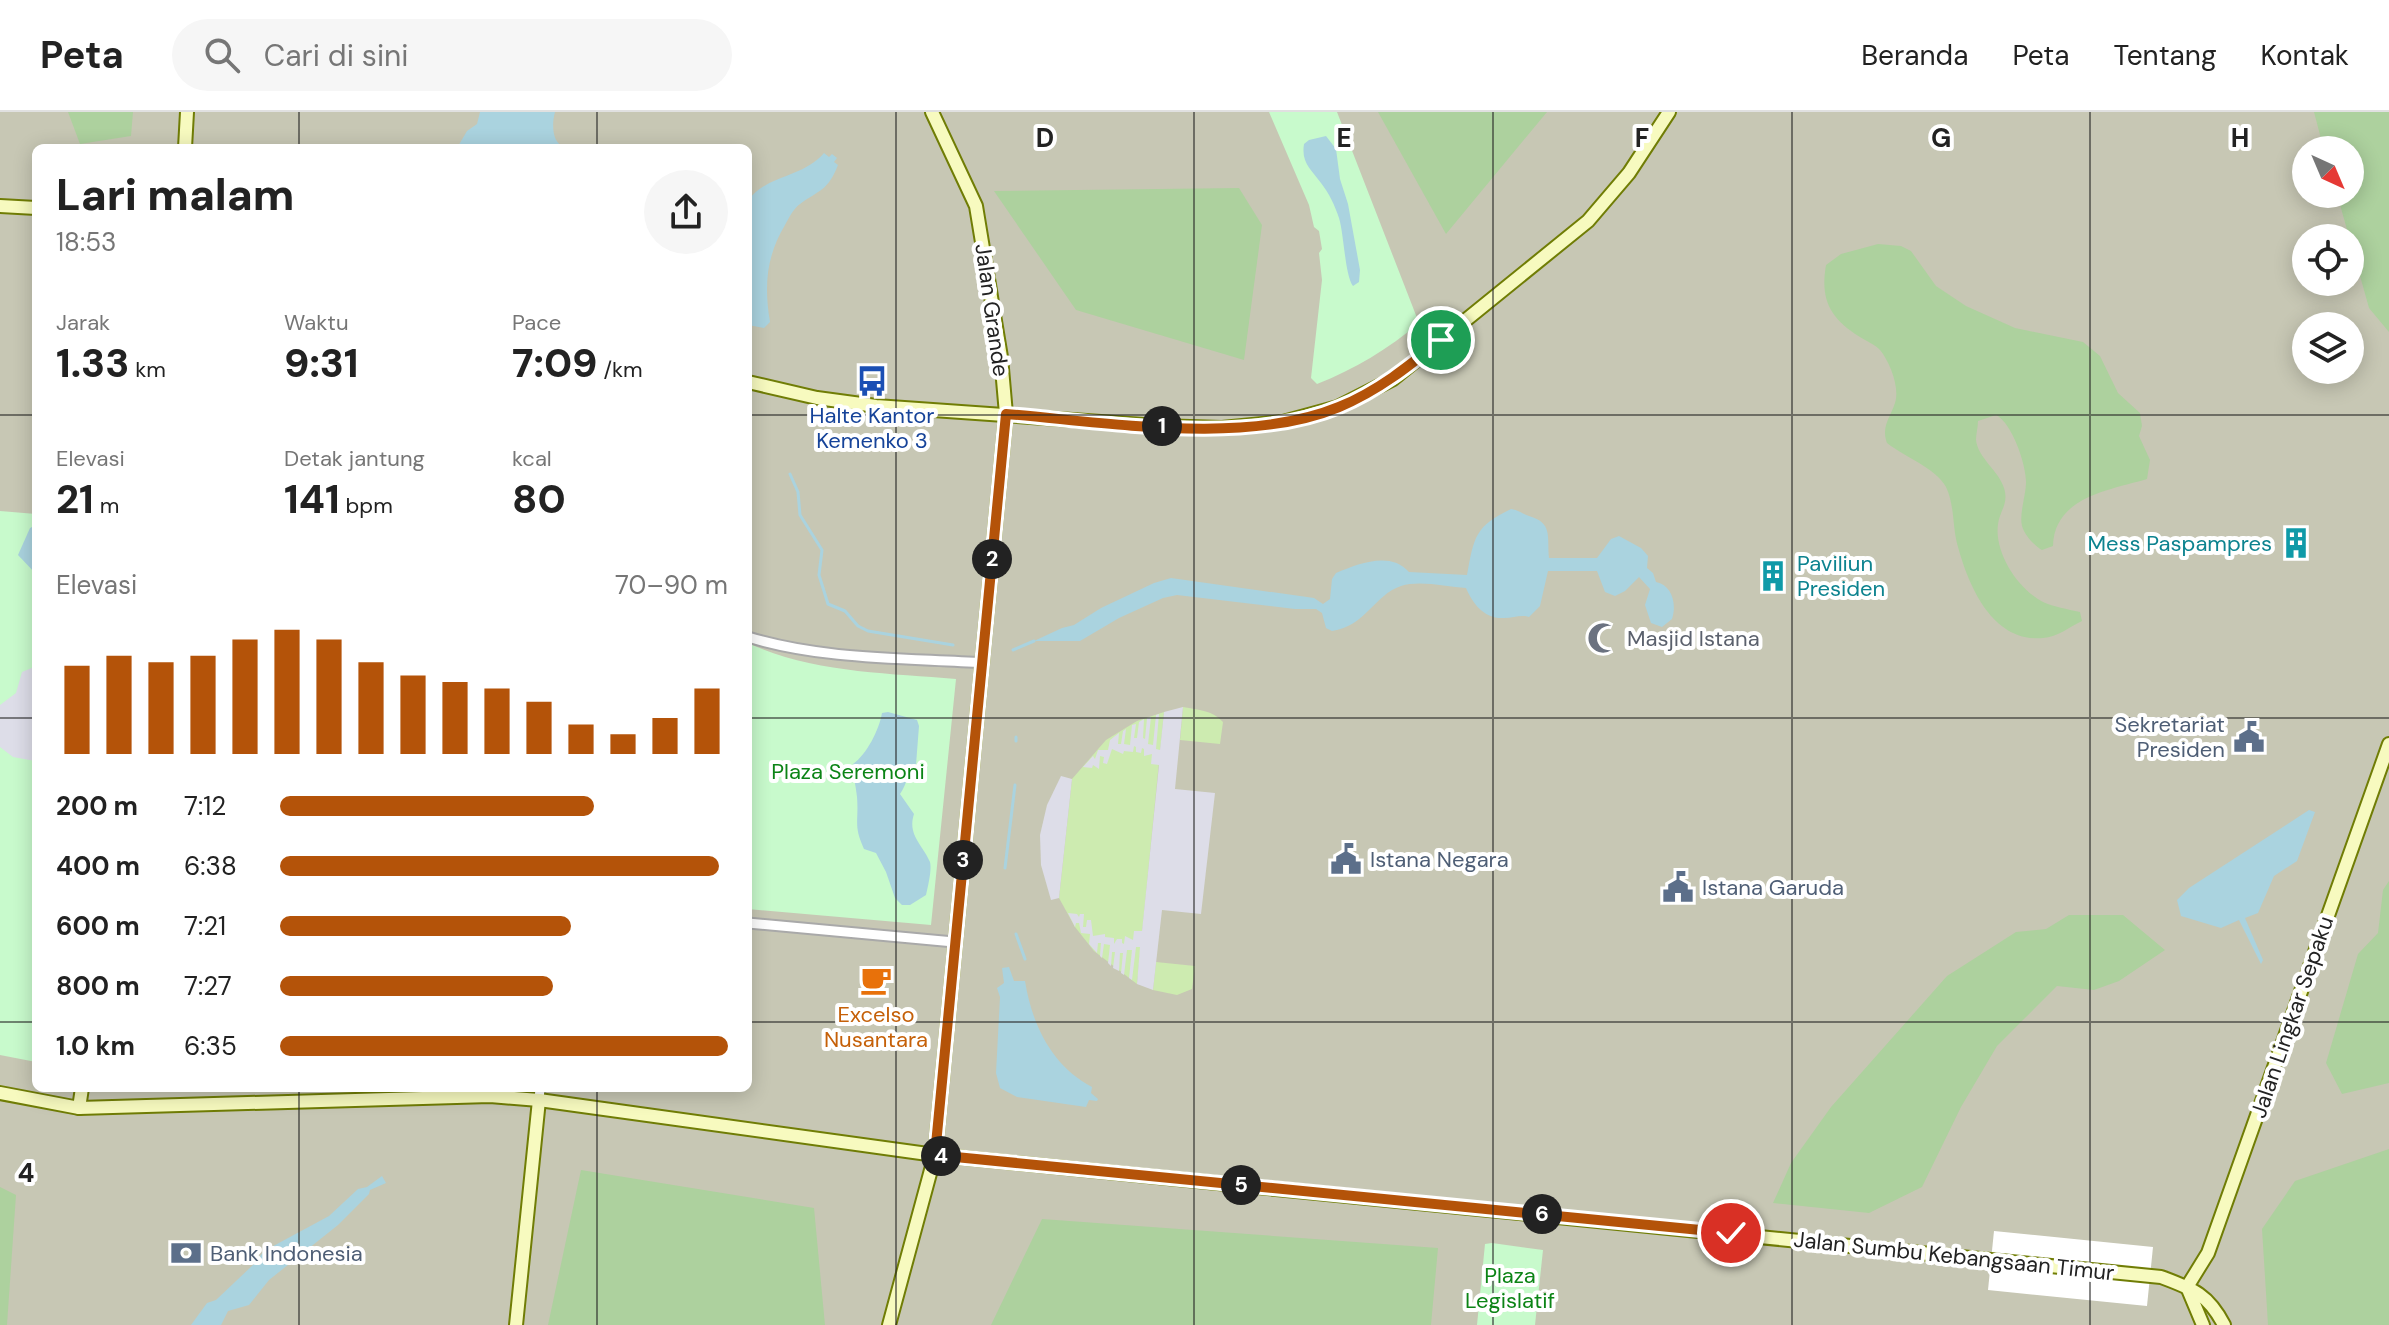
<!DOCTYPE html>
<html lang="id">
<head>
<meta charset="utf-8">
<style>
	body { margin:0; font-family:"DM Sans",sans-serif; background:#f6f6f6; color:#222; height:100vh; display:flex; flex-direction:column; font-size:30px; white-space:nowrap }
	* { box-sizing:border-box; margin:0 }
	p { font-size:26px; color:#767676 }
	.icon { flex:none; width:44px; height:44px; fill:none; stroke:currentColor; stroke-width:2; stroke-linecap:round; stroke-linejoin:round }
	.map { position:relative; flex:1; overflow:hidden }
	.drawer { position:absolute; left:32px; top:32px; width:720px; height:948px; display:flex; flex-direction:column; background:#fff; border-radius:12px; box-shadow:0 4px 20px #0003 }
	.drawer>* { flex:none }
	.needle { width:52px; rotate:136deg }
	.buttons { position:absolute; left:2292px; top:24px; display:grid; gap:16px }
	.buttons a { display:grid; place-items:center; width:72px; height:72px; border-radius:50%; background:#fff; box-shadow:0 4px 20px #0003; font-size:40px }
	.pin { position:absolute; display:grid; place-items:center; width:68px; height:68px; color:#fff; margin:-34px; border:4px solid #fff; border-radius:50%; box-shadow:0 2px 8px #0007 }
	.km { position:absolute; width:40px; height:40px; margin:-20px; border-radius:50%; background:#222; color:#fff; font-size:22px; line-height:40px; text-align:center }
	.round { display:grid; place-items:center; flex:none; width:84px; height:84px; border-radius:42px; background:#f6f6f6 }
	.summary { display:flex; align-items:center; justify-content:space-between; height:136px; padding:0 24px }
	h1 { font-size:44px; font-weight:800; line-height:60px }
	.stats { display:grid; grid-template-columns:repeat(3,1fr); gap:12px; height:136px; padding:8px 24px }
	.stats div { display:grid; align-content:center }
	.stats b { font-size:40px; font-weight:800 }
	.stats small { font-size:22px; font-weight:400 }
	.stats p { font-size:22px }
	.chart { height:224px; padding:16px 24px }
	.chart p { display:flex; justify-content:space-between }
	.chart svg { width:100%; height:144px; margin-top:8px; stroke:#b45309; stroke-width:6 }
	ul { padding:0 24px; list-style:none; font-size:26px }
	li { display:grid; grid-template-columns:128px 96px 1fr; align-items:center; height:60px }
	li i { height:20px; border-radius:10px; background:#b45309 }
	header { display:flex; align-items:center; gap:48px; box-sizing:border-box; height:112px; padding:0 40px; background:#fff; border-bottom:2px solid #e0e0e0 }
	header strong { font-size:38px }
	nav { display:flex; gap:44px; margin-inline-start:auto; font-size:28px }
	.search { width:560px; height:72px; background:#f6f6f6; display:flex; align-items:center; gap:20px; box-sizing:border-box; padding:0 28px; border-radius:44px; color:#767676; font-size:30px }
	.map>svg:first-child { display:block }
</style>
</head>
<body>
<header>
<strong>Peta</strong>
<div class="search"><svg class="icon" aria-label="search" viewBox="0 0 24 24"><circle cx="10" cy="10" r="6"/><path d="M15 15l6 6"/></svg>Cari di sini</div>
<nav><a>Beranda</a><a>Peta</a><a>Tentang</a><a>Kontak</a></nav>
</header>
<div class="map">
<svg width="2389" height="1213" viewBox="0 0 2389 1213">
	<rect width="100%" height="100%" fill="#f2efe9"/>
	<path fill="#c7c7b4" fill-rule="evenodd" d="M0,0H2389V1213H0ZM36,36H748V976H36ZM2306,38H2350V82H2306ZM2306,126H2350V170H2306ZM2306,214H2350V258H2306Z"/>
	<g fill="#cdebb0">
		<path d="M1183,595C1199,598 1212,598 1223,610L1220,632L1180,628Z"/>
		<path d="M1164,600L1137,872L1094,839L1075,815L1059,786L1072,667L1106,628L1137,609Z"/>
		<path d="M1156,850L1195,854L1192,877L1177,883L1153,878Z"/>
	</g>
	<g fill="#add19e">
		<path d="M68,0H133L131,24L80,32Z"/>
		<path d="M1378,0H1547L1446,122Z"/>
		<path d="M2314,0H2389V220L2369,196L2337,82H2350V38H2324Z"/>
		<path d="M1239,76L1262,113L1244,248L1076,198L994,79Z"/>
		<path d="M1878,132L1901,134L1911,139L1936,174L1966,194L2015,216L2083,230L2100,244L2118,281L2140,301L2142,314L2139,324L2150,348L2147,367C2110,378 2054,385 2053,434L2042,438C2034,433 2025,424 2022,414C2019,402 2026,383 2026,370C2026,352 2012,311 1996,303L1978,309C1978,315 1976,322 1976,328C1978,346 1999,359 2004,376C2009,392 2000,398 1998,412C1994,441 2018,477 2043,490C2054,495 2067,497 2080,500L2082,509C2069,515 2058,525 2043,526C1993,531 1969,475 1958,435C1952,415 1955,394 1946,375C1936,356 1903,344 1887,331C1881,315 1890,306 1895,291C1900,276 1890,250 1880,238C1876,233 1866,229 1860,225C1830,206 1820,188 1826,153L1841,142Z"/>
		<path d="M2389,769V971L2342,982L2326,951L2358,842L2378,821L2383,778Z"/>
		<path d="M2069,803H2123L2165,838L2119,869L2094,878L2057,874L1997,934L1961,995L1922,1075L1869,1101L1773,1091L1791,1051L1831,995L1947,864L2016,820L2046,817Z"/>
		<path d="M2389,1037V1213H2268L2262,1117L2295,1069Z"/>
		<path d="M581,1058L814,1096L825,1213H548Z"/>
		<path d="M0,1075L16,1083L7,1213H0Z"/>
		<path d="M1042,1107L1438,1136L1431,1213H991Z"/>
	</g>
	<g fill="#c8facc">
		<path d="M1269,0H1337L1419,211C1388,237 1355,257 1317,272L1311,266L1322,168L1319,141L1322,137L1319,119L1314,115L1309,93Z"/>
		<path d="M0,399L36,402V950L0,943Z"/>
		<path d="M748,531C812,561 887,561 956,567L931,813L748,797Z"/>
		<path d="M1492,1131L1543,1138L1535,1213H1477L1485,1132Z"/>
	</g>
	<g fill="#dddde8">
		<path d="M34,555L36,559L35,649L13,645L0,635V593L16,581L22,560Z"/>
		<path d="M1183,595L1175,677L1215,681L1201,802L1162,798L1153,878L1137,872L1140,835H1136L1132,868L1129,866L1132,838H1127L1124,863L1121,861L1123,841H1120L1119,859L1113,856L1115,840H1112L1111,854L1108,851L1110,833L1104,832L1102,846L1100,844L1101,831H1098L1097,841L1089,832L1090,822L1081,821L1079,811H1076L1075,815L1068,801L1077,802L1079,805L1080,802H1084L1083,815H1086L1087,808H1091L1093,824L1105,822V825L1114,826V832L1117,827H1122V831L1124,832L1125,824L1133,828L1134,819H1142L1159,653L1151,652L1152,642L1144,644V637L1142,636L1141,641L1136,640V635L1134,634L1133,640L1124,639L1123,642L1112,637L1107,652L1103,651L1104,645L1100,644L1099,657L1093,653L1092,656L1083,655L1093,644L1095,647L1098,638H1108L1110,628L1119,621L1118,632H1121L1123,619L1126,617L1124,632L1130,633L1132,613L1136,612L1134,626H1137L1139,610L1144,607L1143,626L1145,627L1147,606L1151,605L1148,632L1153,633L1156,603L1159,602L1156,637L1160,638L1164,600Z"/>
		<path d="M1061,664L1072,667L1059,786L1051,788L1041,753L1040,723L1047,693Z"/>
	</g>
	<g fill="#aad3df">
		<path d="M480,0H555C552,10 551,32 565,35C574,37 583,33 592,36H457L467,19L477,12Z"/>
		<path d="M1326,24L1336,37L1340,67L1348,92L1360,158L1359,170L1353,174C1345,164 1344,122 1339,106C1335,94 1329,81 1321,71C1311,57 1301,51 1304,32L1309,28Z"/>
		<path d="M824,41L829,45L832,42L837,46L834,50L838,53C828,79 819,78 800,92C793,97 789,106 785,113C766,145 764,174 770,210L764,216L748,213V89C765,63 803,66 824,41Z"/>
		<path d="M1511,397C1519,398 1522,402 1529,404C1553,411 1547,424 1549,446H1597L1611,427L1619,424L1641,436L1648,444L1647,456L1653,461L1656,470C1672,473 1677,492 1672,507L1662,515L1651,511L1645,493L1650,477L1639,465L1625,479L1615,484L1605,480L1597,459H1548L1540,494L1529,505C1521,502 1514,506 1504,506C1484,507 1473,492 1466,476C1447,475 1420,468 1401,474C1374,483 1366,514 1332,519L1326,516L1322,501L1316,497H1295L1177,483L1163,486L1119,506L1080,529H1034L1062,516L1074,513L1101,496L1154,471L1171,466L1314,486L1323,492L1330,487L1332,467L1336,461C1359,451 1391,439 1409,460L1467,463C1474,425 1475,414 1511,397Z"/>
		<path d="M36,413V462L18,443L30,416Z"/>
		<path d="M888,600L917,608L919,614L916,653C907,662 907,672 900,682L914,702C907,723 923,733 930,750C932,758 928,774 926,783L910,793H902L895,786L886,760L876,741L864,737C853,713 859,710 857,685C856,674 853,664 853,652C867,642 879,618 882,601Z"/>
		<path d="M2309,698L2315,700L2297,749L2274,764L2258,801L2245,806L2263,848L2261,852L2239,808L2221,816L2181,804L2177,788L2189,776Z"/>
		<path d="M1009,855L1014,869H1025C1032,913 1052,954 1092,975L1091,981L1098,987L1097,989L1089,988L1086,995L1017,985L1000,976L996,961L1000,885L997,876L1004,871L1002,856Z"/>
		<path d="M382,1064L386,1071L370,1078L369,1082L338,1113L269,1168L249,1193L228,1199L221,1213H191L207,1191L216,1188L254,1152L264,1139L329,1104L358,1077L367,1075Z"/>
	</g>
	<path fill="#fff" d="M1994,1119L2153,1135L2147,1194L1988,1178Z"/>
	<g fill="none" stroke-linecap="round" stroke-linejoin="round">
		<g stroke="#aad3df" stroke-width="3">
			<path d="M790,362L798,380L800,403L822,438L819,463L828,492L845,499L858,514L868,519L953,533"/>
			<path d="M1013,538L1034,529"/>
			<path d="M1016,629V625"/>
			<path d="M1005,756L1015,673"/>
			<path d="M1016,822L1025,847"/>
		</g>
		<defs>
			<g id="street">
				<path d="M748,525C823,548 905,546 983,551"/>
				<path d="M748,811L954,830"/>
				<path d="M539,988L540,976"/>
			</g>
			<g id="secondary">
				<path d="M185,36L187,0"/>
				<path d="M0,94L36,96"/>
				<path d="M748,270L817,286L876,294L1158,314L1222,316L1283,310L1338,295L1393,267L1588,109L1629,61L1669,0"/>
				<path d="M0,981L79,996L490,984L539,988L935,1043L2161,1165C2193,1177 2208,1182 2224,1213"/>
				<path d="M79,996L82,976"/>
				<path d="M2187,1175L2208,1141L2389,632"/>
				<path d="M2187,1175L2203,1213"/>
				<path d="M516,1213L539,988"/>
				<path d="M889,1213L935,1043L1006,302L1001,245L976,94L932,0"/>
			</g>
		</defs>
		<use href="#street" stroke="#a9a9a9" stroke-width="13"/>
		<use href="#secondary" stroke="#707d05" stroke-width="16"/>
		<use href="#street" stroke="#fff" stroke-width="9"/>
		<use href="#secondary" stroke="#f7fabf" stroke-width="12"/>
	</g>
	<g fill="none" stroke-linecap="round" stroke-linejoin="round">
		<defs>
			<path id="route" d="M1441,228C1409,254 1378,279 1339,295C1245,334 1106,310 1006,302L935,1043L1731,1121"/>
		</defs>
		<use href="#route" stroke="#fff" stroke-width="16"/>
		<use href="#route" stroke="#b45309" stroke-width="10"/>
	</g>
	<path fill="none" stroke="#222" stroke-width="2" stroke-opacity="0.55" d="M299,0V36M597,0V36M896,0V1213M1194,0V1213M1493,0V1213M1792,0V1213M2090,0V1213M0,303H36M748,303H2389M0,606H36M748,606H2389M0,910H36M748,910H2389M299,976V1213M597,976V1213"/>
	<defs>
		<symbol id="bus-bare" viewBox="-9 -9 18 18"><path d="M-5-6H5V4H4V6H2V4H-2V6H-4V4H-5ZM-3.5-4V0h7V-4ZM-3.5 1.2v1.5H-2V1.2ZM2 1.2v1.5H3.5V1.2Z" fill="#1a4fb4" stroke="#fff" stroke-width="2.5" paint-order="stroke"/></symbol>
		<symbol id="building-bare" viewBox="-9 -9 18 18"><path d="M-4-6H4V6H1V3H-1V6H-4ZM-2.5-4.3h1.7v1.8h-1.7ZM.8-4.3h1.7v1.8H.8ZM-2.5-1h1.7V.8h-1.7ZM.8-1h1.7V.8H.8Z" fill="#0f9aa8" stroke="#fff" stroke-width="2.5" paint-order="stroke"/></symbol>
		<symbol id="mosque-bare" viewBox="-9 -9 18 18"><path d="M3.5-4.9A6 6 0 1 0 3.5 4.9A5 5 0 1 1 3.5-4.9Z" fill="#6b7280" stroke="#fff" stroke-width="2.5" paint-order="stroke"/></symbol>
		<symbol id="civic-bare" viewBox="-9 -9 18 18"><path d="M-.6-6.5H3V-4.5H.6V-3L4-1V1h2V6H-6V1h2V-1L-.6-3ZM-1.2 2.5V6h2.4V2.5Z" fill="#5c6f8a" stroke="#fff" stroke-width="2.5" paint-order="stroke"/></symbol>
		<symbol id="cafe-bare" viewBox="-9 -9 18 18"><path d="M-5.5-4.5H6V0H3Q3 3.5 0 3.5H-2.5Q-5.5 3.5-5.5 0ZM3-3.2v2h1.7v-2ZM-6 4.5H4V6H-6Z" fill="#e8710a" stroke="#fff" stroke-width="2.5" paint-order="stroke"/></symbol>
		<symbol id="bank-bare" viewBox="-9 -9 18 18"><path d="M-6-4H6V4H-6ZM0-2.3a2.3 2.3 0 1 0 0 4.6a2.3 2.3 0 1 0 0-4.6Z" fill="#5c6f8a" stroke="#fff" stroke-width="2.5" paint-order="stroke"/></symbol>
	</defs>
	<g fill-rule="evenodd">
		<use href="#bus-bare" x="850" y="247" width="44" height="44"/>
		<use href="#building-bare" x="2274" y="409" width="44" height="44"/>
		<use href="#building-bare" x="1751" y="442" width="44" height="44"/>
		<use href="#mosque-bare" x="1581" y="504" width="44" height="44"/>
		<use href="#civic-bare" x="2227" y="603" width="44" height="44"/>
		<use href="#civic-bare" x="1324" y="725" width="44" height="44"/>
		<use href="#civic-bare" x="1656" y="753" width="44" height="44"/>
		<use href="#cafe-bare" x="854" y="846" width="44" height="44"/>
		<use href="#bank-bare" x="164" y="1119" width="44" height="44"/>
	</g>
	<g text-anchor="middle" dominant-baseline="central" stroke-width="8" stroke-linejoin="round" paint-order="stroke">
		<g font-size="22" fill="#222" stroke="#fff">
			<text transform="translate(992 198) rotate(82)">Jalan Grande</text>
			<text transform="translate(2292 905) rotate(-71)">Jalan Lingkar Sepaku</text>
			<text transform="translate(1954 1144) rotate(6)">Jalan Sumbu Kebangsaan Timur</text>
		</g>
		<g font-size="22" fill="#164399" stroke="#fff">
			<text x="872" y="303">Halte Kantor<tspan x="872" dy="25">Kemenko 3</tspan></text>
		</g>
		<g font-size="22" fill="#0d838f" stroke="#fff" text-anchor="end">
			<text x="2272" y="431">Mess Paspampres</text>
			<text x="1797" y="451" text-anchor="start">Paviliun<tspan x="1797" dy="25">Presiden</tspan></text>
		</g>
		<g font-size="22" fill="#5b616d" stroke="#fff" text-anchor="start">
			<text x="1627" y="526">Masjid Istana</text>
		</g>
		<g font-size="22" fill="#4e5e75" stroke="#fff" text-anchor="start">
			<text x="2225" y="612" text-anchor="end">Sekretariat<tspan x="2225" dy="25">Presiden</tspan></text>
			<text x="1370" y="747">Istana Negara</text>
			<text x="1702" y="775">Istana Garuda</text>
			<text x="210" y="1141">Bank Indonesia</text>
		</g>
		<g font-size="22" fill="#0c8416" stroke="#fff">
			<text x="848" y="659">Plaza Seremoni</text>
			<text x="1510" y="1163">Plaza<tspan x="1510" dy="25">Legislatif</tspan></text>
		</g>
		<g font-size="22" fill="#c56008" stroke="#fff">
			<text x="876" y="902">Excelso<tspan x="876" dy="25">Nusantara</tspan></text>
		</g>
	</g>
	<g font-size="26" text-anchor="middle" font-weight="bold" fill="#222" stroke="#fff" stroke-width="8" stroke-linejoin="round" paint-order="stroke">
		<text x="1045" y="35">D</text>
		<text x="1344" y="35">E</text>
		<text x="1642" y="35">F</text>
		<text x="1941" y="35">G</text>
		<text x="2240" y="35">H</text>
		<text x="26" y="1070">4</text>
	</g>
</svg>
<div class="buttons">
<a><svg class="needle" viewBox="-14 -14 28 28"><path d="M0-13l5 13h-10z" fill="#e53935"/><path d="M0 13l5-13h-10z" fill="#767676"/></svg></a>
<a><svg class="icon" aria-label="locate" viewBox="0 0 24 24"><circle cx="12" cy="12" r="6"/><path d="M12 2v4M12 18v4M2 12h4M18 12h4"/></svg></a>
<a><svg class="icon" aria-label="layers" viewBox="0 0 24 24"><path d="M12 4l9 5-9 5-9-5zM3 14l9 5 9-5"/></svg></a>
</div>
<div class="pin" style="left:1441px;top:228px;background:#1e9e55"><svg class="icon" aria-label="arrive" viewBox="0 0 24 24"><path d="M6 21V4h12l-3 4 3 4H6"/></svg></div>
<div class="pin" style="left:1731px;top:1121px;background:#d93025"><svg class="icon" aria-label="check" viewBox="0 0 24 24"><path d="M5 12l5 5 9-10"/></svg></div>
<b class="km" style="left:1162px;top:314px">1</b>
<b class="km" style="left:992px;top:447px">2</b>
<b class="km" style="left:963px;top:748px">3</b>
<b class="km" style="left:941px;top:1044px">4</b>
<b class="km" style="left:1241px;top:1073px">5</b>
<b class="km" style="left:1542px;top:1102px">6</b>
<section class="drawer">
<div class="summary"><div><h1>Lari malam</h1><p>18:53</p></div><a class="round"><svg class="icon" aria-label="share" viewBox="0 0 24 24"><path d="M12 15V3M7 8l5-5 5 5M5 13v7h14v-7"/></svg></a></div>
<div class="stats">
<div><p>Jarak</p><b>1.33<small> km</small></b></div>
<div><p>Waktu</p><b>9:31</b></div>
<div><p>Pace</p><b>7:09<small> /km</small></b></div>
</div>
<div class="stats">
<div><p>Elevasi</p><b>21<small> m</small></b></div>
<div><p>Detak jantung</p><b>141<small> bpm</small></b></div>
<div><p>kcal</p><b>80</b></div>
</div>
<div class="chart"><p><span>Elevasi</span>70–90 m</p>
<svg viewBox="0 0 160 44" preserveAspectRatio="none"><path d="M5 44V17M15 44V14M25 44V16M35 44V14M45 44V9M55 44V6M65 44V9M75 44V16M85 44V20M95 44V22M105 44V24M115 44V28M125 44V35M135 44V38M145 44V33M155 44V24"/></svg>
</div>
<ul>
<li><b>200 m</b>7:12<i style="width:70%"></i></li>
<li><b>400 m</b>6:38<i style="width:98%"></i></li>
<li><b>600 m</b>7:21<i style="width:65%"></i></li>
<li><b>800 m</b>7:27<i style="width:61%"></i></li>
<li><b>1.0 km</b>6:35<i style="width:100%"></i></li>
</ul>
</section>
</div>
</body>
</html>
